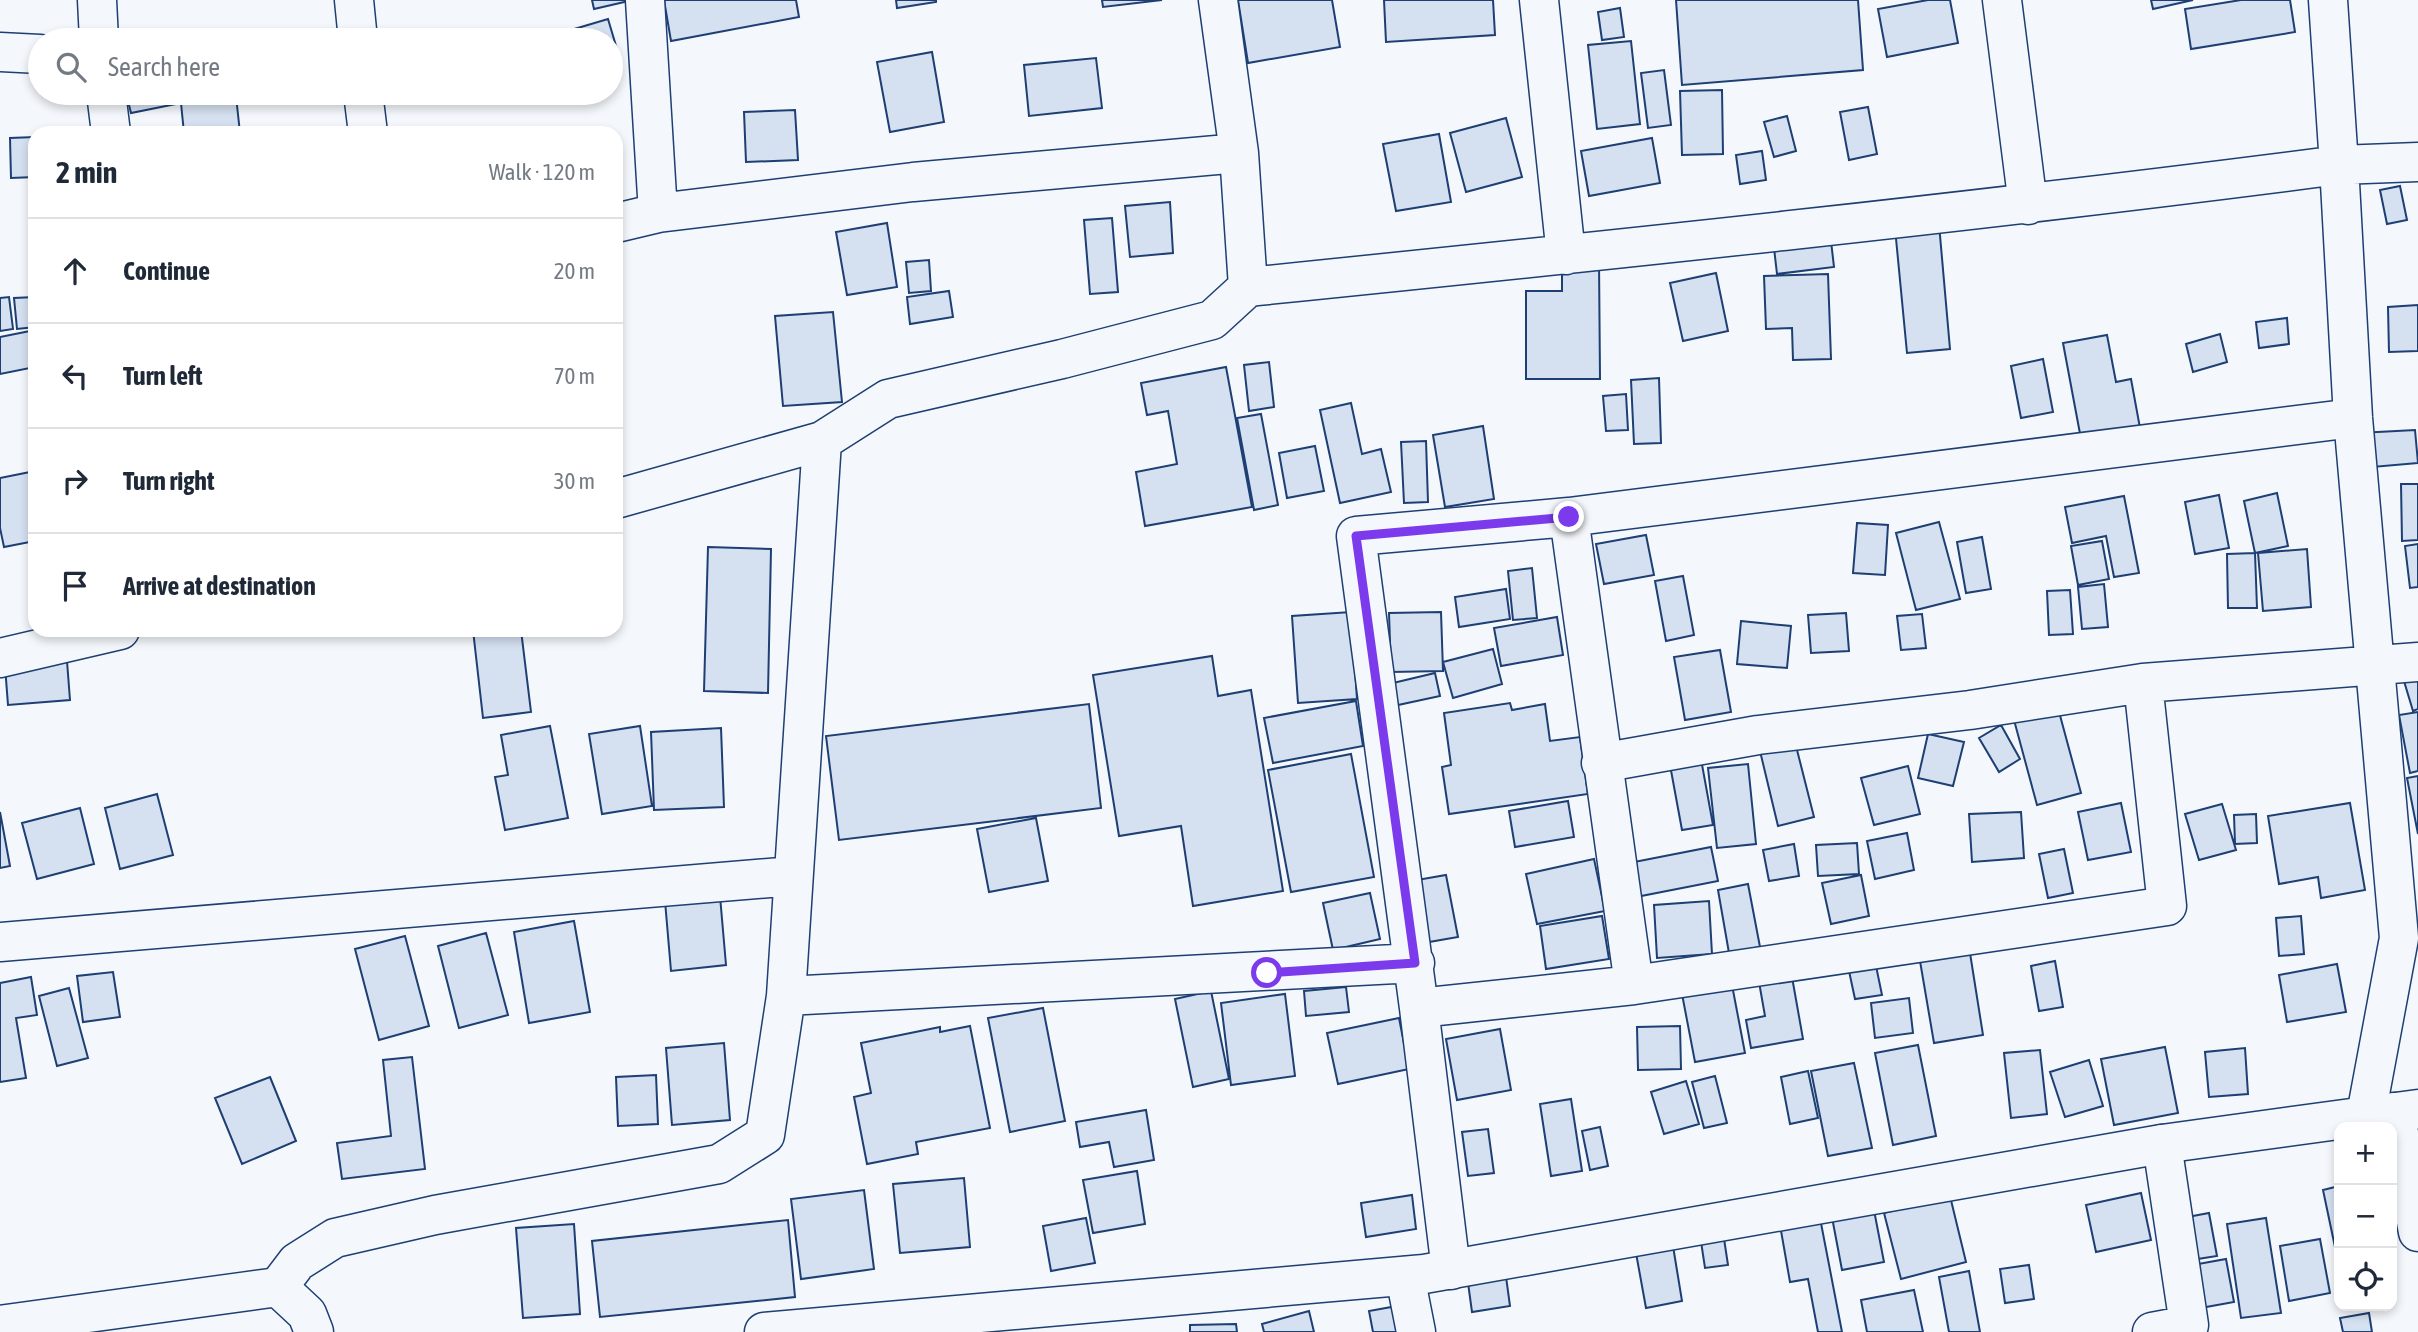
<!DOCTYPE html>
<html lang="en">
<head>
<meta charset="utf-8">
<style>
  :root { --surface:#fff; --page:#f2f2f3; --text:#1f2937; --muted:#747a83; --line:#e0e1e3 }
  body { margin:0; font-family:"Asap Condensed",sans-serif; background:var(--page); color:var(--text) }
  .controls { position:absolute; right:21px; bottom:21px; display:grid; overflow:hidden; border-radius:14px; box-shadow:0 4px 10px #0003 }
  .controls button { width:63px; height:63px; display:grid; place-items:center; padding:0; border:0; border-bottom:2px solid var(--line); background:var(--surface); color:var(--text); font:35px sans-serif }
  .stop { position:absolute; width:21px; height:21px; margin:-16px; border:5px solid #7c3aed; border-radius:50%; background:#fff }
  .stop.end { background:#7c3aed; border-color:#fff; box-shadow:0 2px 7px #0008 }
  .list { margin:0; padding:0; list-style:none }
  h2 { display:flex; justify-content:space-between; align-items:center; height:91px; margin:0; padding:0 28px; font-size:30px }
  h2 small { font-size:23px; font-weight:400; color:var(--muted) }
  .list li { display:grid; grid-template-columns:46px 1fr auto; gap:21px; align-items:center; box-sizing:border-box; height:105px; padding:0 28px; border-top:2px solid var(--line) }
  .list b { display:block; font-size:26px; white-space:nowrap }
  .list em { font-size:23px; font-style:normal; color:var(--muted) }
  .icon { flex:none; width:38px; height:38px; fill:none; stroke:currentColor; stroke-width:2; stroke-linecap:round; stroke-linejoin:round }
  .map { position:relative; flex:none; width:2418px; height:1332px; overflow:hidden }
  .search { position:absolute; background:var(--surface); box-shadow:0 4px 10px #0003; left:28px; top:28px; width:595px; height:77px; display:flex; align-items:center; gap:18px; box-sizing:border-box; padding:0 24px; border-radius:38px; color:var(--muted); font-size:26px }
  .panel { position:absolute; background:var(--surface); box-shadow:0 4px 10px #0003; left:28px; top:126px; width:595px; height:511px; border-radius:21px }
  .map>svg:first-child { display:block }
  .building { fill:#d5e0f0; stroke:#1d3f73; stroke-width:2 }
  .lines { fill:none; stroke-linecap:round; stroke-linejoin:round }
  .minor-casing { stroke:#1d3f73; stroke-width:41 }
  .tertiary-casing { stroke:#1d3f73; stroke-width:41 }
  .minor { stroke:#f4f7fb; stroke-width:38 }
  .tertiary { stroke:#f4f7fb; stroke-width:38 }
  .route { stroke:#7c3aed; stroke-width:9 }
</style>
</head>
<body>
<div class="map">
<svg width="2418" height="1332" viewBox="0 0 2418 1332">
  <rect width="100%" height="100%" fill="#f4f7fb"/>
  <path class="building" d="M 592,0 L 633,0 L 594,9 Z
    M 664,0 L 796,0 L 799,17 L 671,41 Z
    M 896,0 L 936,0 L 936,2 L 897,8 Z
    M 1102,0 L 1162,0 L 1103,7 Z
    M 1238,0 L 1332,0 L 1340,47 L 1248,63 Z
    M 1384,0 L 1493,0 L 1495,35 L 1386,42 Z
    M 1676,0 L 1858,0 L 1863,70 L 1682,85 Z
    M 1928,0 L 1950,0 L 1958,43 L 1887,57 L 1878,9 Z
    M 2151,0 L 2193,0 L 2153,9 Z
    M 2241,0 L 2290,0 L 2295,32 L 2191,49 L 2185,9 Z
    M 1620,8 L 1624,37 L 1602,40 L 1598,12 Z
    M 608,19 L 619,56 L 611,59 L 611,40 L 537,40 Z
    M 1631,41 L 1640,124 L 1597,129 L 1588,45 Z
    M 932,52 L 944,122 L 890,132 L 877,62 Z
    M 1096,58 L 1102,108 L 1029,116 L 1024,65 Z
    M 1664,70 L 1671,125 L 1648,128 L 1641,73 Z
    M 1722,90 L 1723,154 L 1682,155 L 1680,91 Z
    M 126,93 L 173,93 L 176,104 L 131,113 Z
    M 236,96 L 240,133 L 184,133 L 181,103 Z
    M 1868,107 L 1877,154 L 1849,160 L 1840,112 Z
    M 795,110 L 798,160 L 746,162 L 744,112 Z
    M 1787,116 L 1796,151 L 1774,157 L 1764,122 Z
    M 1506,118 L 1522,177 L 1466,192 L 1450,133 Z
    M 1439,134 L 1451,202 L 1396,211 L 1383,144 Z
    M 35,137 L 35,177 L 11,178 L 10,138 Z
    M 1652,138 L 1660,183 L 1589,196 L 1581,151 Z
    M 1762,151 L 1766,180 L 1740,184 L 1736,155 Z
    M 2400,186 L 2407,220 L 2387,224 L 2380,190 Z
    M 1170,202 L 1173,253 L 1130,257 L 1125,206 Z
    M 1112,218 L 1118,292 L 1090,294 L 1084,220 Z
    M 887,223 L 897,287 L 847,295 L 836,232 Z
    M 1939,224 L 1950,349 L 1907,353 L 1895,228 Z
    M 1831,241 L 1834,267 L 1777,274 L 1774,248 Z
    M 929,260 L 931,291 L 909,293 L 906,262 Z
    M 1562,260 L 1599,260 L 1600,379 L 1526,379 L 1526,291 L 1562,291 Z
    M 1716,273 L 1728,331 L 1683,341 L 1670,283 Z
    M 1828,274 L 1831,359 L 1793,360 L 1792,328 L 1766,329 L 1764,276 Z
    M 949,291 L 953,317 L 910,324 L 907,297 Z
    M 9,297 L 13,329 L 0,331 L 0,298 Z
    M 35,297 L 35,327 L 17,329 L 14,298 Z
    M 2418,305 L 2418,351 L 2389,352 L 2388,307 Z
    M 833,312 L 842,402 L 783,406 L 775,316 Z
    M 2287,318 L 2289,344 L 2259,348 L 2256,322 Z
    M 35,330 L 35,367 L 0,374 L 0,337 Z
    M 2220,334 L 2227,362 L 2193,372 L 2186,344 Z
    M 2107,335 L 2116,382 L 2131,379 L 2140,428 L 2081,439 L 2063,343 Z
    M 2043,359 L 2053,412 L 2021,418 L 2011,366 Z
    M 1269,362 L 1274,407 L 1249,411 L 1244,365 Z
    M 1226,367 L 1252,507 L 1145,526 L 1136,472 L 1177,464 L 1168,411 L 1147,415 L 1141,383 Z
    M 1659,378 L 1661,443 L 1634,444 L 1631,380 Z
    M 1626,394 L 1628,430 L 1606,431 L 1603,396 Z
    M 1351,403 L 1362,454 L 1381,449 L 1391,492 L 1340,503 L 1320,410 Z
    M 1261,414 L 1278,505 L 1254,510 L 1237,418 Z
    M 1483,426 L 1494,499 L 1445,507 L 1433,435 Z
    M 2415,430 L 2418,463 L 2361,468 L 2359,433 Z
    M 1426,441 L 1428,502 L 1404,503 L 1401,442 Z
    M 1315,446 L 1324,491 L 1287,498 L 1279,453 Z
    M 35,471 L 35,541 L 4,547 L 0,528 L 0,478 Z
    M 2401,484 L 2418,484 L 2418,540 L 2402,541 Z
    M 2277,493 L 2288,546 L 2255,553 L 2244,501 Z
    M 2219,495 L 2229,548 L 2195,554 L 2185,502 Z
    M 2124,496 L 2139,573 L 2114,577 L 2106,536 L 2072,543 L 2065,507 Z
    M 1939,522 L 1960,599 L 1916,610 L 1896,533 Z
    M 1857,523 L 1888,525 L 1885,575 L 1853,573 Z
    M 1646,535 L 1654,575 L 1604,584 L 1596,544 Z
    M 1982,537 L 1991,589 L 1966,593 L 1957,542 Z
    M 2102,541 L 2109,579 L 2078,585 L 2071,546 Z
    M 2418,544 L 2418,587 L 2410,588 L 2405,546 Z
    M 708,547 L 771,549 L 768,693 L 704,691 Z
    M 2307,549 L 2311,607 L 2263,611 L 2258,553 Z
    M 2255,553 L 2257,608 L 2228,608 L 2227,554 Z
    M 1532,568 L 1537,618 L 1513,620 L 1508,571 Z
    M 1683,576 L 1694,635 L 1666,641 L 1655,581 Z
    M 2104,584 L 2108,627 L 2082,629 L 2078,587 Z
    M 1506,589 L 1510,619 L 1459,627 L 1455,597 Z
    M 2070,590 L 2073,634 L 2049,635 L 2047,591 Z
    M 1351,612 L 1357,699 L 1298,703 L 1292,616 Z
    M 1441,612 L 1443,671 L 1391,672 L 1389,613 Z
    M 1846,613 L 1849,651 L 1811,653 L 1808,615 Z
    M 1922,614 L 1926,648 L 1901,650 L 1897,616 Z
    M 1557,617 L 1563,655 L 1501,666 L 1494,628 Z
    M 1741,621 L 1791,626 L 1787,668 L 1737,664 Z
    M 473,630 L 521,630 L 531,712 L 483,718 Z
    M 1493,649 L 1502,684 L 1453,698 L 1443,662 Z
    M 1720,650 L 1731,712 L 1685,720 L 1674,657 Z
    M 1212,656 L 1218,696 L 1251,690 L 1283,891 L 1193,906 L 1181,826 L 1119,836 L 1093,675 Z
    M 67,661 L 70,700 L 8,705 L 5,666 Z
    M 1435,673 L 1440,696 L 1398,705 L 1393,683 Z
    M 2418,676 L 2418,709 L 2413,711 L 2404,681 Z
    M 1356,701 L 1363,746 L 1273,763 L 1264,718 Z
    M 1510,703 L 1512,710 L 1545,704 L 1550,741 L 1580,737 L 1588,794 L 1449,814 L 1442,767 L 1451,765 L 1444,713 Z
    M 1089,704 L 1101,808 L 839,840 L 826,736 Z
    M 2058,708 L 2081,793 L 2037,805 L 2014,720 Z
    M 2418,712 L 2418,771 L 2410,773 L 2399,715 Z
    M 2001,725 L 2020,759 L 1999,772 L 1979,738 Z
    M 550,726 L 568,818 L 505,830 L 495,777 L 508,775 L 501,735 Z
    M 640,726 L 652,806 L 602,814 L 589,734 Z
    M 721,728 L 724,807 L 654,810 L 651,732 Z
    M 1928,734 L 1964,742 L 1953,786 L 1918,778 Z
    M 1795,742 L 1814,817 L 1778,826 L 1760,751 Z
    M 1351,754 L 1374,877 L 1291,892 L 1268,770 Z
    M 1701,759 L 1713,825 L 1682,830 L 1670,765 Z
    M 1748,764 L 1756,844 L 1717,848 L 1708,768 Z
    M 1908,766 L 1920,814 L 1874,825 L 1861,778 Z
    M 2418,776 L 2418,834 L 2407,778 Z
    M 157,794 L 173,855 L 120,869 L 105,808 Z
    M 1568,801 L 1574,837 L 1515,847 L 1509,811 Z
    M 2121,803 L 2131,852 L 2088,860 L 2078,812 Z
    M 2350,803 L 2365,890 L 2321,898 L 2318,877 L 2279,884 L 2268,816 Z
    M 2222,804 L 2236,850 L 2199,860 L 2185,814 Z
    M 80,808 L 94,864 L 37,879 L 22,823 Z
    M 0,812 L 10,866 L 0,868 Z
    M 2021,812 L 2024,858 L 1972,862 L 1969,814 Z
    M 2256,814 L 2257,843 L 2235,844 L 2234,815 Z
    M 1036,818 L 1048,881 L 989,892 L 977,829 Z
    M 1907,833 L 1914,870 L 1875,879 L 1867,841 Z
    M 1857,843 L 1859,874 L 1818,876 L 1816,845 Z
    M 1794,844 L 1799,876 L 1769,881 L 1763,850 Z
    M 1711,847 L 1718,881 L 1636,897 L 1629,863 Z
    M 2064,849 L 2073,893 L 2048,898 L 2039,854 Z
    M 1594,859 L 1605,911 L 1537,924 L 1526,874 Z
    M 1446,875 L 1458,937 L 1429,942 L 1417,880 Z
    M 1861,875 L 1869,916 L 1831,924 L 1822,883 Z
    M 1748,884 L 1760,947 L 1729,953 L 1718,890 Z
    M 1370,893 L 1380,939 L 1333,950 L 1323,903 Z
    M 720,896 L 726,965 L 671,971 L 665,901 Z
    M 1709,901 L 1712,954 L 1657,958 L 1654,905 Z
    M 1602,916 L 1609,959 L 1546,969 L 1540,926 Z
    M 2301,916 L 2304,954 L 2279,956 L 2276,918 Z
    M 574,921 L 590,1012 L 529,1023 L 514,932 Z
    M 486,933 L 508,1015 L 459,1028 L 438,946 Z
    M 405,936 L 429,1026 L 379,1040 L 355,949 Z
    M 1970,953 L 1983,1035 L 1934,1043 L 1920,961 Z
    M 2055,961 L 2063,1007 L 2039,1011 L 2031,966 Z
    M 2337,964 L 2346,1012 L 2287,1022 L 2279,975 Z
    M 1876,966 L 1882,995 L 1855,999 L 1849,971 Z
    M 113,972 L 120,1017 L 83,1022 L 77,976 Z
    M 31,977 L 37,1015 L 16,1018 L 26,1078 L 0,1082 L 0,983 Z
    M 1792,977 L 1803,1039 L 1751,1048 L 1746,1020 L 1765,1016 L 1759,982 Z
    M 1732,985 L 1745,1053 L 1695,1062 L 1682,994 Z
    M 1346,987 L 1349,1012 L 1306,1016 L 1304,991 Z
    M 69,988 L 88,1058 L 57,1066 L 39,996 Z
    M 1211,991 L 1229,1079 L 1193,1087 L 1175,999 Z
    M 1285,994 L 1295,1076 L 1231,1085 L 1221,1003 Z
    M 1909,998 L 1913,1033 L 1875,1038 L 1871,1003 Z
    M 1043,1008 L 1065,1121 L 1010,1132 L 988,1018 Z
    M 1399,1018 L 1409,1069 L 1338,1084 L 1327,1033 Z
    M 970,1026 L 990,1128 L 916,1142 L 918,1154 L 867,1164 L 854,1097 L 871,1093 L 861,1043 L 940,1027 L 940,1032 Z
    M 1680,1026 L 1681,1069 L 1638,1070 L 1637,1027 Z
    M 1500,1029 L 1511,1090 L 1457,1100 L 1446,1039 Z
    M 724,1043 L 730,1120 L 672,1125 L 666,1048 Z
    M 1918,1045 L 1936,1136 L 1893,1145 L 1875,1053 Z
    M 2165,1047 L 2178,1113 L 2114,1125 L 2101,1059 Z
    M 2245,1048 L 2248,1094 L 2209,1097 L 2205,1052 Z
    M 2040,1050 L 2047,1114 L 2011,1118 L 2004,1053 Z
    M 412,1057 L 425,1169 L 342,1179 L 337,1143 L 391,1136 L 383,1060 Z
    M 2089,1060 L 2103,1106 L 2065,1117 L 2050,1072 Z
    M 1854,1063 L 1872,1148 L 1828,1156 L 1811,1071 Z
    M 1808,1071 L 1818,1118 L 1790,1124 L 1781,1077 Z
    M 656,1075 L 658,1124 L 618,1126 L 616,1077 Z
    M 1715,1076 L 1727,1123 L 1704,1128 L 1692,1082 Z
    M 270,1077 L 296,1141 L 242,1164 L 215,1098 Z
    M 1686,1081 L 1699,1124 L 1664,1134 L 1651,1092 Z
    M 1571,1099 L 1582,1171 L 1551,1176 L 1540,1104 Z
    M 1146,1110 L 1154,1160 L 1114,1167 L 1109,1142 L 1080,1147 L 1076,1122 Z
    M 1600,1127 L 1608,1166 L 1590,1170 L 1582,1131 Z
    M 1488,1129 L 1494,1173 L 1468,1176 L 1462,1132 Z
    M 1137,1171 L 1145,1224 L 1093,1233 L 1083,1180 Z
    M 964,1178 L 970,1247 L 900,1253 L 893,1184 Z
    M 2339,1186 L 2339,1266 L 2323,1190 Z
    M 864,1190 L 874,1269 L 801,1279 L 791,1199 Z
    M 2141,1193 L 2151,1240 L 2096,1252 L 2086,1205 Z
    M 1412,1195 L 1416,1229 L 1366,1237 L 1361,1203 Z
    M 1950,1196 L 1966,1262 L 1901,1279 L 1884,1213 Z
    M 1873,1205 L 1884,1262 L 1842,1270 L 1831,1212 Z
    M 2209,1213 L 2217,1256 L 2191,1260 L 2182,1218 Z
    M 1086,1218 L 1095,1263 L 1051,1271 L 1043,1226 Z
    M 1820,1218 L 1842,1332 L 1818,1332 L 1808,1279 L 1790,1282 L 1780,1225 Z
    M 2266,1218 L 2281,1313 L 2241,1318 L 2227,1224 Z
    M 788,1220 L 795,1297 L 600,1317 L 592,1241 Z
    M 574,1224 L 580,1314 L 523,1318 L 516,1228 Z
    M 1723,1232 L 1728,1265 L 1705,1268 L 1700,1235 Z
    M 2320,1239 L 2330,1293 L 2289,1301 L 2280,1246 Z
    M 1673,1246 L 1682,1301 L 1646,1308 L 1636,1253 Z
    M 2226,1259 L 2234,1302 L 2195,1309 L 2187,1266 Z
    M 1504,1262 L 1510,1306 L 1472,1312 L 1466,1268 Z
    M 2029,1265 L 2034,1299 L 2005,1303 L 2000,1269 Z
    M 1969,1271 L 1980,1332 L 1949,1332 L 1939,1277 Z
    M 1914,1290 L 1923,1332 L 1867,1332 L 1861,1300 Z
    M 1397,1306 L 1402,1332 L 1373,1332 L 1369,1311 Z
    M 1309,1311 L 1314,1332 L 1264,1332 L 1262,1324 Z
    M 2369,1313 L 2372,1332 L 2343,1332 L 2340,1318 Z
    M 1236,1324 L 1237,1332 L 1190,1332 L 1190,1325 Z"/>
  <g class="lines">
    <defs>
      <path id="minor" d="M 97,0 L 99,40
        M 354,0 L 358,40
        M 645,0 L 658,213
        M 1539,0 L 1566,255
        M 2002,0 L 2028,205
        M 0,52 L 40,54
        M 106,93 L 111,133
        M 363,93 L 368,133
        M 616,223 L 658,213 L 913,182 L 1239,153
        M 1248,287 C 1612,250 1976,212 2339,165 L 2328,0
        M 616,499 L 822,441 L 888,399 L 1062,359 L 1212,320 L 1248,287 L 1239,153 L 1218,0
        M 0,658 L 120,630
        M 1601,763 L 1758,735 L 1970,710 L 2143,683 L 2418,662
        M 0,942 L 793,876
        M 1634,985 L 1569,517 L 2353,418
        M 786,996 L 1415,963
        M 1419,1008 L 1356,536 L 1569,517
        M 2395,1112 L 2418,1232
        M 2366,1115 L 2399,938 L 2353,418 L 2339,165 L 2418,162
        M 1451,1270 L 1419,1008 L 1634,985 L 2167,906 L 2143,683
        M 1405,1276 L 1416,1332
        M 278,1287 L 297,1262 L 335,1238 L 435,1215 L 719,1164 L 765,1135 L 786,996 L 822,441
        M 2152,1332 L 2189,1325 L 2162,1144"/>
      <path id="tertiary" d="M 0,1325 L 278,1287 L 307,1314 L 314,1332
        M 764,1332 L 1424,1274 L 2162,1144 L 2418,1109"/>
    </defs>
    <use href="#minor" class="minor-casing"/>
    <use href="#tertiary" class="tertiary-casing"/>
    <use href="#minor" class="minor"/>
    <use href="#tertiary" class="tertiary"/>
  </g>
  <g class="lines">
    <path class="route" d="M 1267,973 L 1415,963 L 1356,536 L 1569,517"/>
  </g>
</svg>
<div class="controls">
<button>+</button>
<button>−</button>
<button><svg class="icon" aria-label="locate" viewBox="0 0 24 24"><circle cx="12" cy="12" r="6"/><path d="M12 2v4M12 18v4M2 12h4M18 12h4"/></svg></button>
</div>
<div class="stop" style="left:1267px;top:973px"></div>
<div class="stop end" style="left:1569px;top:517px"></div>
<div class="search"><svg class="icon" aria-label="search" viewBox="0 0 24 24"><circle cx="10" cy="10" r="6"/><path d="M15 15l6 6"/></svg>Search here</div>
<section class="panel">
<h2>2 min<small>Walk · 120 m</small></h2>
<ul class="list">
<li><svg class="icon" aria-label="ahead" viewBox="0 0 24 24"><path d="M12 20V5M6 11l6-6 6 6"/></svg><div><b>Continue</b></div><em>20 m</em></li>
<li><svg class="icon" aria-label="left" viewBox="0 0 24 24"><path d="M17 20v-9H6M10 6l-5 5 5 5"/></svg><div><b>Turn left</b></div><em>70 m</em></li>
<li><svg class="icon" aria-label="right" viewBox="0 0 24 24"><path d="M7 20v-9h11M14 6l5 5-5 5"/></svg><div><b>Turn right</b></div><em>30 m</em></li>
<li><svg class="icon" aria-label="arrive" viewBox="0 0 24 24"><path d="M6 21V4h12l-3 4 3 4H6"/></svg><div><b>Arrive at destination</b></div></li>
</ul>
</section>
</div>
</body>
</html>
